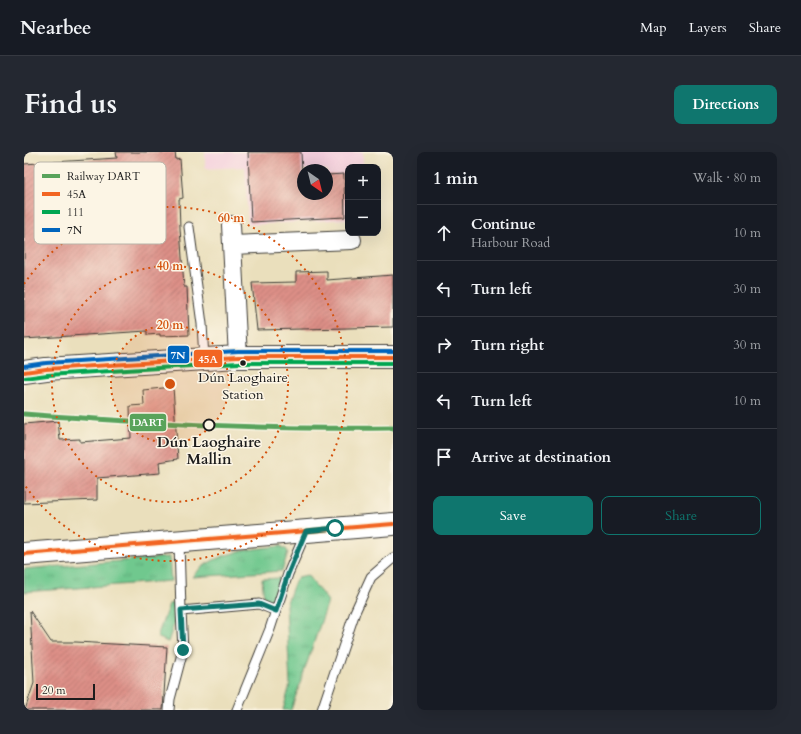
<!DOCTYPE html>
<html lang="en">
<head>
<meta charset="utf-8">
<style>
  :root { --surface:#171b24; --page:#242831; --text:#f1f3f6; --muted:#9ea1a6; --line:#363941; --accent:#0f766e }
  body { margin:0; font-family:Cardo,serif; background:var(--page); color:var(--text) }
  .controls { position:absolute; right:12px; top:12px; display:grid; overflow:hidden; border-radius:8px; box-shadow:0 4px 16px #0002 }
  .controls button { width:36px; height:36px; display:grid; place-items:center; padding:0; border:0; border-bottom:1px solid var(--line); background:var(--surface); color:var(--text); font:20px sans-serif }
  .compass { position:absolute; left:273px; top:12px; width:36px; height:36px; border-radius:50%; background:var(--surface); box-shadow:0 4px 16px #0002; rotate:145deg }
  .scale { position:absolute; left:12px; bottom:10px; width:59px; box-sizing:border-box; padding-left:4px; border:2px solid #1c1c1c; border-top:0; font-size:11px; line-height:14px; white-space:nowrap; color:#1c1c1c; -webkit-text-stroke:3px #fcf5e5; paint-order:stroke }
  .stop { position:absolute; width:12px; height:12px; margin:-9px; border:3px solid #0f766e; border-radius:50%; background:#fff }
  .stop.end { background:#0f766e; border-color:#fff; box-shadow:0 1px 4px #0008 }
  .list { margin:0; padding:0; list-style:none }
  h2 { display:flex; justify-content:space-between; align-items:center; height:52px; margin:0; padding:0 16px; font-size:17px }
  h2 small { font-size:13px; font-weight:400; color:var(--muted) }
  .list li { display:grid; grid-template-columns:26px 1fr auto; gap:12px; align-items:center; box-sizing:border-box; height:56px; padding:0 16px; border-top:1px solid var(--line) }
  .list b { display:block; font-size:15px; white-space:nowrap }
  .list p { margin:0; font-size:13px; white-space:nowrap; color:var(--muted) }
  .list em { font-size:13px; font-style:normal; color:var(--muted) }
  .actions { display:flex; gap:8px; padding:12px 16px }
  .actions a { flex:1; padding:9px 0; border:1px solid var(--accent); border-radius:8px; text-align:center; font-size:14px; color:var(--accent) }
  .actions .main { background:var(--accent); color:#fff }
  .icon { flex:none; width:22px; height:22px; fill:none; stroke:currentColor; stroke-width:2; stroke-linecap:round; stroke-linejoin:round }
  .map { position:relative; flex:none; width:369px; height:558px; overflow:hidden; border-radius:8px }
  header { display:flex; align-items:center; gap:24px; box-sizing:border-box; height:56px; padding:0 20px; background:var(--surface); border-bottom:1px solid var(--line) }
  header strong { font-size:19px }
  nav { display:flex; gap:22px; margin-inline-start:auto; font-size:14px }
  .intro { display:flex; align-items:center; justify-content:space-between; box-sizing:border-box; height:96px; padding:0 24px }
  h1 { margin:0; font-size:28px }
  .button { padding:10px 18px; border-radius:8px; background:var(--accent); color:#fff; font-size:14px; font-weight:700 }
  main { display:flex; gap:24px; padding:0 24px }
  aside { flex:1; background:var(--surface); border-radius:8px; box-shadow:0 4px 16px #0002 }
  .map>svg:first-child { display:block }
  .built { fill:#f4cfdd; fill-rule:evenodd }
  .grass { fill:url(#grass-tufts); stroke:#467255 }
  .building { fill:url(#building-hatch) }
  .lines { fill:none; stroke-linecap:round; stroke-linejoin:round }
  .lane-casing { stroke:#3b3934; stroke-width:11 }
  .street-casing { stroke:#3b3934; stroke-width:20 }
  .secondary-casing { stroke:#3b3934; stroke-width:24 }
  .highway-casing { stroke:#3b3934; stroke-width:24 }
  .lane { stroke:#fff; stroke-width:9 }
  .street { stroke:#fff; stroke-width:18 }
  .secondary { stroke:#fff; stroke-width:22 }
  .highway { stroke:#fff; stroke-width:22 }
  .bus-1-casing { stroke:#fcf5e5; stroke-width:7 }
  .bus-2-casing { stroke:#fcf5e5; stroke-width:7 }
  .bus-3-casing { stroke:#fcf5e5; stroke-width:7 }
  .bus-1 { stroke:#f26522; stroke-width:4 }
  .bus-2 { stroke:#00a651; stroke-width:4 }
  .bus-3 { stroke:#0065bd; stroke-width:4 }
  .rail-1-casing { stroke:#fcf5e5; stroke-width:8 }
  .rail-1 { stroke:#59a35b; stroke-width:5 }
  .route { stroke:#0f766e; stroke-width:5 }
  .ring { fill:none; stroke:#d4530e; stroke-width:2; stroke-dasharray:2 4 }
  .bus-dot { fill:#1c1c1c; stroke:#fcf5e5; stroke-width:1.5 }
  .stop-dot { fill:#fcf5e5; stroke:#1c1c1c; stroke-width:2 }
  .labels { text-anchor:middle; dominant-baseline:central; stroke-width:3; stroke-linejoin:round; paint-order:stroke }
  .bus-label { font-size:14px; fill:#1c1c1c; stroke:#fcf5e5 }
  .stop-label { font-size:15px; font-weight:bold; fill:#1c1c1c; stroke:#fcf5e5 }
  .key { fill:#fcf5e5; stroke:#b9b4a9; stroke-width:1 }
  .key-label { font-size:11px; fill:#1c1c1c }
  .centre { fill:#d4530e; stroke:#fcf5e5; stroke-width:2 }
  .ring-label { font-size:12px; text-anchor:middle; font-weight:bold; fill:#d4530e; stroke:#fcf5e5; stroke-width:3; stroke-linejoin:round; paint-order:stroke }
  .line-badge { stroke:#fcf5e5; stroke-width:1.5 }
  .badge-label { font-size:11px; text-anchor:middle; font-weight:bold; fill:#fff }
</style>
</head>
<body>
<header>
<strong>Nearbee</strong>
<nav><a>Map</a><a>Layers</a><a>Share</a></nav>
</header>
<div class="intro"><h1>Find us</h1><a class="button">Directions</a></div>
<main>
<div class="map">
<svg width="369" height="558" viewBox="0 0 369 558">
  <defs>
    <pattern id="grass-tufts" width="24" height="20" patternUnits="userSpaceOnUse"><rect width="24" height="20" fill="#6fc88e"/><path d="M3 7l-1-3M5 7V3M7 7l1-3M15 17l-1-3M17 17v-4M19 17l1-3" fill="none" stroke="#60ab7a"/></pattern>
    <pattern id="building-hatch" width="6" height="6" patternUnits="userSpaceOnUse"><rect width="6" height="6" fill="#dd8f87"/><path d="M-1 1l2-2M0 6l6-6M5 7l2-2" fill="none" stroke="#b2746e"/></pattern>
  </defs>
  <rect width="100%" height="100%" fill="#fcf5e5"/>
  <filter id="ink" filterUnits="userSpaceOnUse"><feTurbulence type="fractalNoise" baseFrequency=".025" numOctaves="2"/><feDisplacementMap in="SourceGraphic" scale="8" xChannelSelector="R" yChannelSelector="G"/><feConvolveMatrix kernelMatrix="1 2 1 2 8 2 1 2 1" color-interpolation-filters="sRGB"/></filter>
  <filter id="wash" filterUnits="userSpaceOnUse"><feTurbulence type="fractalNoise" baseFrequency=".012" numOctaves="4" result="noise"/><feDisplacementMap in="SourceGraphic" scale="16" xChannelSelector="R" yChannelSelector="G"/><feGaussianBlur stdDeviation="0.9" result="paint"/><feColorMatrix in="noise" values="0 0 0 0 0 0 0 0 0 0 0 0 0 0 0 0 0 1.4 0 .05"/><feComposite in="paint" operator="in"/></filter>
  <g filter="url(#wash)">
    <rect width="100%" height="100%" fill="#eadfbc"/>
    <path class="built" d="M 181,0 L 339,0 L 339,15 L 324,15 L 324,67 L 224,73 L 221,15 L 181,17 ZM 279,18 L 303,18 L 303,42 L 279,42 Z"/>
    <path class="grass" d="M 257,394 L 262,397 L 264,400 L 258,419 L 168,425 C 188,400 227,397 257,394 Z
      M 145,405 L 147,429 L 0,440 L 0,417 Z
      M 283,423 L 304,449 L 267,558 L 259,558 L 266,533 L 262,453 L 271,429 L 274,425 Z
      M 256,426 L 248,447 L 244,449 L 240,447 L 238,427 Z
      M 149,451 L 150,472 L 144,490 L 133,485 L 145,452 Z"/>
    <g id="blocks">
      <path class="building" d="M 92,0 L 151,0 L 152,8 L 156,7 L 159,46 L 155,47 L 156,76 L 160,135 L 163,135 L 165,183 L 136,184 L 136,182 L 123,183 L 123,179 L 0,187 L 0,12 L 93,6 Z
        M 224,0 L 277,0 L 279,42 L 303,42 L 303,23 L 320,22 L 321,65 L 227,70 Z
        M 303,119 L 303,128 L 369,123 L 369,175 L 233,178 L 228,131 L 272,130 L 272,120 Z
        M 149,235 L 154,307 L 135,310 L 136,321 L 73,326 L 73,348 L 0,351 L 0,272 L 34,269 L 36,288 L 56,287 L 56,290 L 107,286 L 106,254 L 120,253 L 119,238 Z
        M 6,459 L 27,490 L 52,490 L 143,495 L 139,558 L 1,558 L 10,531 Z"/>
    </g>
  </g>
  <g filter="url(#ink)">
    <use href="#blocks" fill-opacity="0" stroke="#3b3934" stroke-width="1"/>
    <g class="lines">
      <defs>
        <path id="lane" d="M 165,75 L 178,172 L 180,207
          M 155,390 L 157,459 L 235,452 L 252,459
          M 145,558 L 146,547 L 159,498 L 157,459
          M 213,558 L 246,477 L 264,422 L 282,380
          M 298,558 L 331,460 L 347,425 L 369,406"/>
        <path id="street" d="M 207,73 L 214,205
          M 209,93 L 328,88"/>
        <path id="secondary" d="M 0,402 L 369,372"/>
        <path id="highway" d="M 0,220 L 22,217 L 214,205 L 369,205"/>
      </defs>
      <use href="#lane" class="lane-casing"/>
      <use href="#street" class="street-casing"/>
      <use href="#secondary" class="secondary-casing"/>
      <use href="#highway" class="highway-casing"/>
      <use href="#lane" class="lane"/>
      <use href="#street" class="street"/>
      <use href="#secondary" class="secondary"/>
      <use href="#highway" class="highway"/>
      <defs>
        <path id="bus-1" d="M 0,220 L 22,217 L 214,205 L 369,205
          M 0,402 L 369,372"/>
        <path id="bus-2" d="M 1,226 L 23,223 L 214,211 L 369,211"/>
        <path id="bus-3" d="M 0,214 L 22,211 L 214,199 L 369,199"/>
      </defs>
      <use href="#bus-1" class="bus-1-casing"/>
      <use href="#bus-2" class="bus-2-casing"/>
      <use href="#bus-3" class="bus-3-casing"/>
      <use href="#bus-1" class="bus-1"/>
      <use href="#bus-2" class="bus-2"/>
      <use href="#bus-3" class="bus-3"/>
      <defs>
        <path id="rail-1" d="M 0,262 C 123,271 246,278 369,276"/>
      </defs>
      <use href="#rail-1" class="rail-1-casing"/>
      <use href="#rail-1" class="rail-1"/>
    </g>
  </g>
  <g class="lines" filter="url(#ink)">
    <path class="route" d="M 159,498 L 157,458 L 235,452 L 252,459 L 264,422 L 282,379 L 311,376"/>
  </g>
  <circle cx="146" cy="232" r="59" fill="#d4530e" fill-opacity=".12"/>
  <g class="ring">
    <circle cx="146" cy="232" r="59"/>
    <circle cx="146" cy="232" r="118"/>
    <path d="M0 132A177 177 0 1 1 0 332"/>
  </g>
  <circle class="bus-dot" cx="219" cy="211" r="3.5"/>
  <circle class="stop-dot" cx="185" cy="273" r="5.5"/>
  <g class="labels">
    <g class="bus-label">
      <text x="219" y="225">Dún Laoghaire<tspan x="219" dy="17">Station</tspan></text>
    </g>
    <g class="stop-label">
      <text x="185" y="290">Dún Laoghaire<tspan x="185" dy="17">Mallin</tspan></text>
    </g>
  </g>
  <rect x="10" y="10" width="132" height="82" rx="6" class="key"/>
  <rect x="18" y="22" width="18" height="4" fill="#59a35b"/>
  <rect x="18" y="40" width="18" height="4" fill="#f26522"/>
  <rect x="18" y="58" width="18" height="4" fill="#00a651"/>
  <rect x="18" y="76" width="18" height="4" fill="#0065bd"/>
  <g class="key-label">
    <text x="43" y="28">Railway DART</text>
    <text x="43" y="46">45A</text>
    <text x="43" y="64">111</text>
    <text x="43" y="82">7N</text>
  </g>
  <circle cx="146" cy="232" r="6" class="centre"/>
  <g class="ring-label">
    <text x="207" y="70">60 m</text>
    <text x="146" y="118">40 m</text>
    <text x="146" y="177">20 m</text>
  </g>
  <g class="line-badge">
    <rect x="143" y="193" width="23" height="19" rx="4" fill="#0065bd"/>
    <rect x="169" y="197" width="30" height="19" rx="4" fill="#f26522"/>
    <rect x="105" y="261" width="38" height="19" rx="4" fill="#59a35b"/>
  </g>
  <g class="badge-label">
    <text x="154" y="207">7N</text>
    <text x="184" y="211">45A</text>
    <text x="124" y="274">DART</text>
  </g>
</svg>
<div class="controls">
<button>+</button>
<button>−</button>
</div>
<svg class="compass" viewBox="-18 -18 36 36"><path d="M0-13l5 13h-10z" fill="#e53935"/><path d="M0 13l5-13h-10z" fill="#9ea1a6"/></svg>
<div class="scale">20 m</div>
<div class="stop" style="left:311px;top:376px"></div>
<div class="stop end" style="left:159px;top:498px"></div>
</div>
<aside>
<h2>1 min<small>Walk · 80 m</small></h2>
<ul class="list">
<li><svg class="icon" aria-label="ahead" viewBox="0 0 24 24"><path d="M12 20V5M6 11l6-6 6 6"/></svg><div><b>Continue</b><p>Harbour Road</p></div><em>10 m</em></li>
<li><svg class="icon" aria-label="left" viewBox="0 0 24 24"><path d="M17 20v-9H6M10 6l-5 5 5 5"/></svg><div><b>Turn left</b></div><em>30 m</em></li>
<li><svg class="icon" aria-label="right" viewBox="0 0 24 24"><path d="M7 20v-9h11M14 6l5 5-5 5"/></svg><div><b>Turn right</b></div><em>30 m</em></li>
<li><svg class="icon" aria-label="left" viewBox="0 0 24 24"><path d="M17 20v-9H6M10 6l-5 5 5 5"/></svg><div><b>Turn left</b></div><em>10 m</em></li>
<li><svg class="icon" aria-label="arrive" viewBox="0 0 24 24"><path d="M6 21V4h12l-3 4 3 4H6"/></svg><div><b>Arrive at destination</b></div></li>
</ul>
<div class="actions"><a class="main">Save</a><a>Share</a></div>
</aside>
</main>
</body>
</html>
